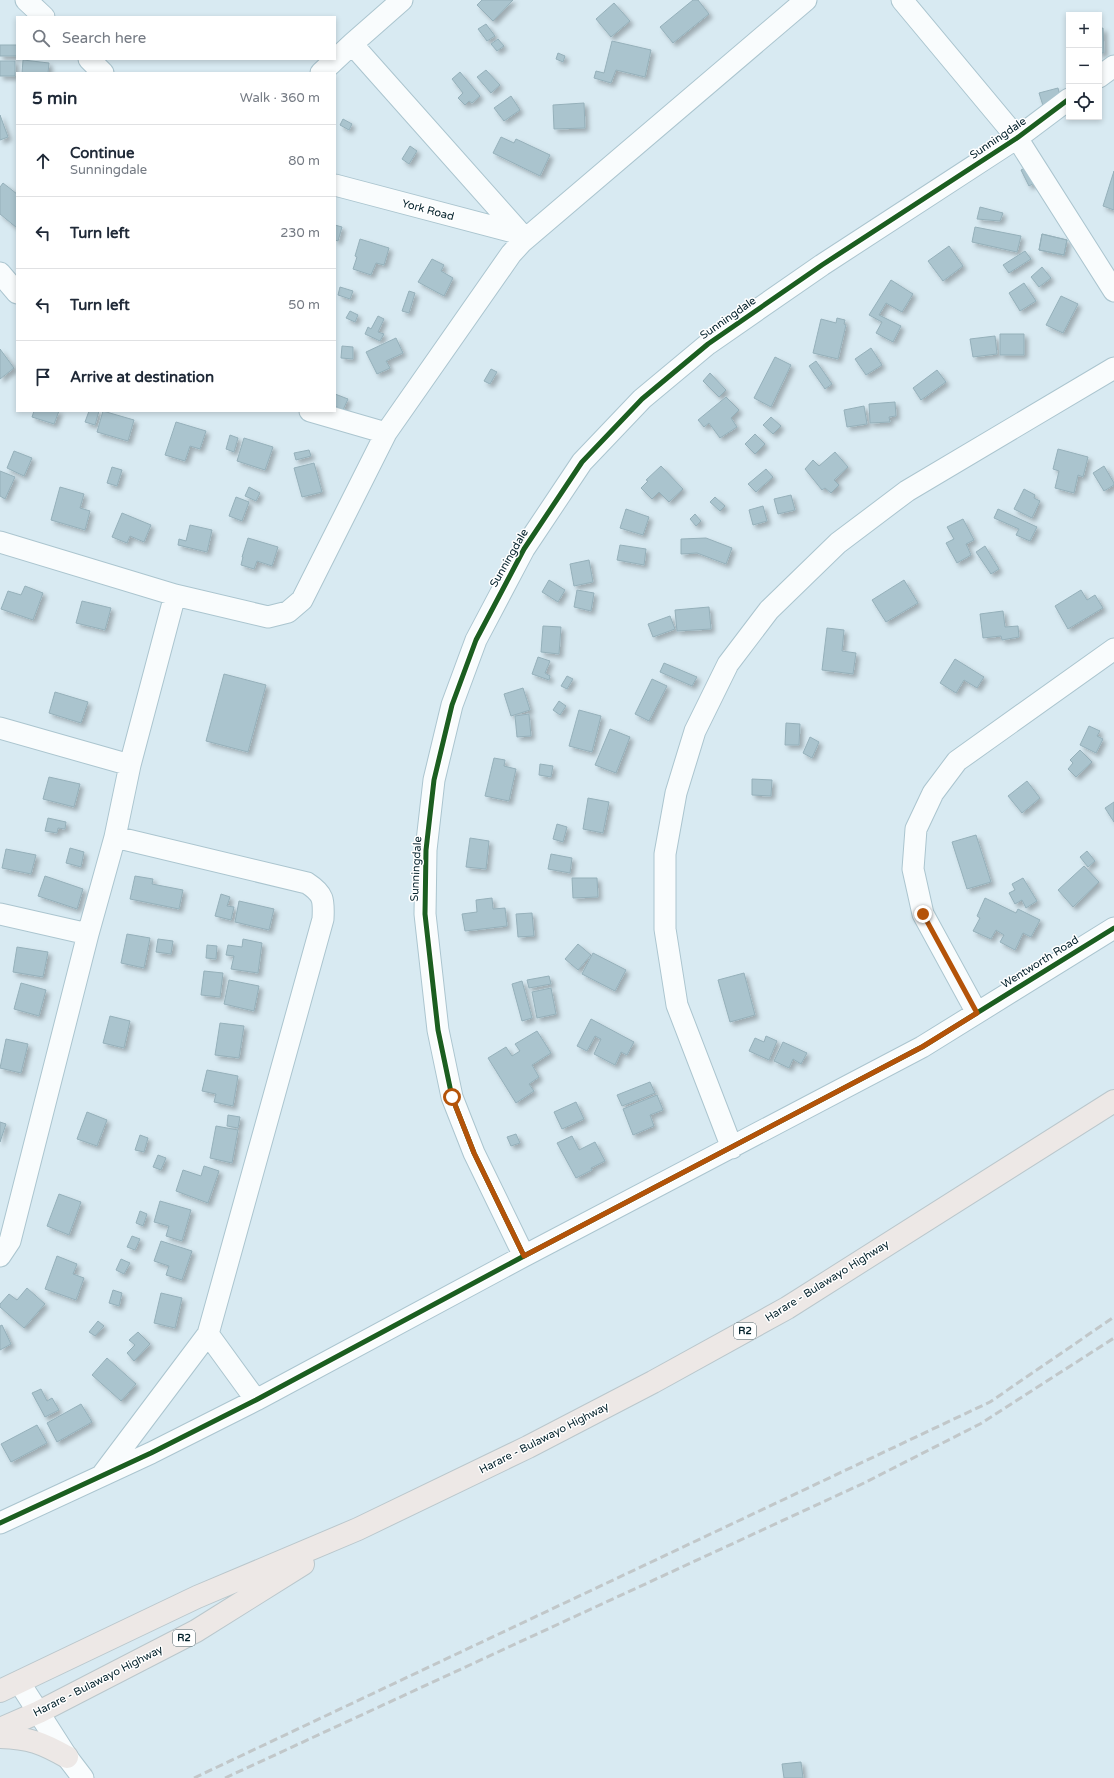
<!DOCTYPE html>
<html lang="en">
<head>
<meta charset="utf-8">
<style>
  :root { --surface:#fff; --page:#f6f6f7; --text:#1f2937; --muted:#747a83; --line:#e0e1e3 }
  body { margin:0; font-family:"Varela Round",sans-serif; background:var(--page); color:var(--text) }
  .controls { position:absolute; right:12px; top:12px; display:grid; overflow:hidden; border-radius:0px; box-shadow:0 2px 6px #0003 }
  .controls button { width:36px; height:36px; display:grid; place-items:center; padding:0; border:0; border-bottom:1px solid var(--line); background:var(--surface); color:var(--text); font:20px sans-serif }
  .stop { position:absolute; width:12px; height:12px; margin:-9px; border:3px solid #b45309; border-radius:50%; background:#fff }
  .stop.end { background:#b45309; border-color:#fff; box-shadow:0 1px 4px #0008 }
  .list { margin:0; padding:0; list-style:none }
  h2 { display:flex; justify-content:space-between; align-items:center; height:52px; margin:0; padding:0 16px; font-size:17px }
  h2 small { font-size:13px; font-weight:400; color:var(--muted) }
  .list li { display:grid; grid-template-columns:26px 1fr auto; gap:12px; align-items:center; box-sizing:border-box; height:72px; padding:0 16px; border-top:1px solid var(--line) }
  .list b { display:block; font-size:15px; white-space:nowrap }
  .list p { margin:0; font-size:13px; white-space:nowrap; color:var(--muted) }
  .list em { font-size:13px; font-style:normal; color:var(--muted) }
  .icon { flex:none; width:22px; height:22px; fill:none; stroke:currentColor; stroke-width:2; stroke-linecap:round; stroke-linejoin:round }
  .map { position:relative; flex:none; width:1114px; height:1778px; overflow:hidden }
  .search { position:absolute; background:var(--surface); box-shadow:0 2px 6px #0003; left:16px; top:16px; width:320px; height:44px; display:flex; align-items:center; gap:10px; box-sizing:border-box; padding:0 14px; border-radius:0px; color:var(--muted); font-size:15px }
  .panel { position:absolute; background:var(--surface); box-shadow:0 2px 6px #0003; left:16px; top:72px; width:320px; height:340px; border-radius:0px }
  .map>svg:first-child { display:block }
  .building { fill:#aac4ce; stroke:#95b0ba; filter:url(#shadow) }
  .lines { fill:none; stroke-linecap:round; stroke-linejoin:round }
  .minor-casing { stroke:#abc5cf; stroke-width:23 }
  .highway-casing { stroke:#bac7cc; stroke-width:24 }
  .minor { stroke:#f9fcfd; stroke-width:21 }
  .highway { stroke:#ede8e6; stroke-width:22 }
  .rail { stroke:#c1c7c9; stroke-width:3; stroke-dasharray:8 4; stroke-linecap:butt }
  .cycleway-casing { stroke:#fff; stroke-width:8 }
  .cycleway { stroke:#1b5e20; stroke-width:5 }
  .route { stroke:#b45309; stroke-width:5 }
  .labels { text-anchor:middle; dominant-baseline:central; stroke-width:3; stroke-linejoin:round; paint-order:stroke }
  .shield { fill:#fff; stroke:#4f646b; stroke-width:1 }
  .shield-label { font-size:10px; font-weight:bold; fill:#03212b }
  .street-label { font-size:11px; fill:#03212b; stroke:#fff }
</style>
</head>
<body>
<div class="map">
<svg width="1114" height="1778" viewBox="0 0 1114 1778">
  <defs>
    <filter id="shadow"><feDropShadow dx="3.5" dy="3.5" stdDeviation="2" flood-color="#0004"/></filter>
  </defs>
  <rect width="100%" height="100%" fill="#d8eaf2"/>
  <path class="building" d="M 482,0 L 513,0 L 493,21 L 477,5 Z
    M 693,0 L 698,0 L 709,14 L 673,43 L 660,27 Z
    M 614,3 L 630,21 L 611,37 L 596,19 Z
    M 486,24 L 495,36 L 487,41 L 478,29 Z
    M 1103,28 L 1104,53 L 1099,53 L 1099,29 Z
    M 498,39 L 504,46 L 497,51 L 491,44 Z
    M 612,41 L 651,50 L 645,77 L 616,70 L 611,83 L 594,78 L 596,71 L 604,73 Z
    M 0,45 L 17,45 L 17,56 L 0,56 Z
    M 558,53 L 565,56 L 563,62 L 556,59 Z
    M 23,60 L 49,63 L 48,73 L 22,73 Z
    M 0,61 L 15,61 L 15,76 L 0,76 Z
    M 486,70 L 500,85 L 491,93 L 477,77 Z
    M 460,72 L 480,96 L 472,103 L 469,101 L 465,105 L 458,98 L 463,93 L 452,79 Z
    M 1058,88 L 1063,107 L 1045,112 L 1039,93 Z
    M 511,96 L 520,110 L 504,121 L 494,108 Z
    M 584,103 L 585,128 L 554,129 L 553,105 Z
    M 0,115 L 8,137 L 0,140 Z
    M 343,119 L 352,124 L 349,130 L 340,125 Z
    M 501,137 L 514,143 L 516,139 L 550,155 L 540,176 L 493,153 Z
    M 410,146 L 417,151 L 409,164 L 402,159 Z
    M 1039,161 L 1047,176 L 1029,186 L 1021,170 Z
    M 1114,171 L 1114,210 L 1103,206 Z
    M 3,183 L 17,194 L 17,228 L 0,214 L 0,187 Z
    M 980,207 L 1003,213 L 1000,221 L 977,219 Z
    M 335,225 L 342,227 L 338,241 L 335,240 Z
    M 975,227 L 1021,236 L 1017,252 L 972,242 Z
    M 1042,234 L 1067,240 L 1064,255 L 1039,250 Z
    M 1042,234 L 1067,240 L 1064,255 L 1039,250 Z
    M 360,239 L 389,248 L 384,265 L 376,263 L 371,275 L 353,269 L 357,257 L 355,256 Z
    M 949,246 L 963,266 L 943,281 L 928,261 Z
    M 1025,251 L 1031,259 L 1009,273 L 1003,265 Z
    M 432,259 L 444,265 L 441,271 L 453,278 L 444,296 L 418,282 Z
    M 1042,267 L 1051,278 L 1039,287 L 1031,277 Z
    M 891,280 L 913,294 L 902,312 L 886,303 L 879,315 L 901,326 L 893,342 L 876,333 L 882,322 L 869,315 Z
    M 1024,283 L 1036,301 L 1020,311 L 1009,293 Z
    M 340,287 L 353,291 L 350,299 L 338,295 Z
    M 409,291 L 415,293 L 409,313 L 402,311 Z
    M 1061,296 L 1078,304 L 1063,333 L 1046,325 Z
    M 350,311 L 358,315 L 355,322 L 346,318 Z
    M 378,316 L 384,319 L 378,332 L 384,334 L 380,341 L 365,334 L 368,327 L 371,329 Z
    M 837,318 L 845,320 L 844,324 L 846,325 L 838,359 L 813,353 L 821,319 L 836,323 Z
    M 1000,334 L 1024,334 L 1024,355 L 1000,355 Z
    M 995,336 L 997,354 L 973,357 L 970,339 Z
    M 396,338 L 403,353 L 386,361 L 390,368 L 377,374 L 366,352 Z
    M 342,346 L 353,347 L 353,359 L 341,358 Z
    M 871,348 L 882,365 L 866,375 L 855,359 Z
    M 0,349 L 14,368 L 0,379 Z
    M 775,357 L 791,365 L 771,407 L 754,398 Z
    M 816,361 L 832,384 L 825,389 L 809,366 Z
    M 491,369 L 497,372 L 490,384 L 484,381 Z
    M 937,370 L 946,382 L 921,400 L 913,388 Z
    M 710,373 L 726,390 L 719,397 L 703,381 Z
    M 335,394 L 348,399 L 343,410 L 335,406 Z
    M 726,397 L 739,410 L 731,418 L 737,427 L 720,438 L 709,423 L 704,427 L 698,420 Z
    M 895,402 L 896,416 L 889,417 L 890,422 L 870,423 L 869,404 Z
    M 864,406 L 867,424 L 847,427 L 844,410 Z
    M 34,411 L 59,411 L 54,424 L 32,417 Z
    M 89,411 L 99,411 L 95,425 L 85,422 Z
    M 103,411 L 134,420 L 128,441 L 97,432 Z
    M 771,417 L 781,426 L 773,434 L 763,425 Z
    M 176,422 L 206,431 L 200,449 L 190,446 L 185,461 L 165,455 Z
    M 755,434 L 765,444 L 755,454 L 745,444 Z
    M 230,435 L 238,438 L 234,452 L 226,449 Z
    M 244,438 L 273,447 L 265,470 L 237,461 Z
    M 1058,449 L 1088,457 L 1083,477 L 1078,475 L 1074,493 L 1055,488 L 1059,471 L 1053,469 Z
    M 309,450 L 311,456 L 296,460 L 294,453 Z
    M 14,451 L 32,458 L 24,476 L 7,468 Z
    M 835,452 L 848,467 L 834,480 L 839,485 L 831,493 L 825,488 L 822,490 L 805,469 L 813,460 L 819,466 Z
    M 314,463 L 322,492 L 302,497 L 294,468 Z
    M 661,466 L 683,489 L 669,502 L 659,492 L 652,499 L 641,488 L 648,481 L 646,480 Z
    M 1104,466 L 1114,483 L 1114,485 L 1104,491 L 1093,473 Z
    M 112,467 L 122,470 L 117,486 L 107,483 Z
    M 766,469 L 773,477 L 756,492 L 748,484 Z
    M 0,471 L 15,477 L 5,499 L 0,496 Z
    M 60,487 L 84,494 L 80,508 L 90,511 L 85,530 L 51,520 Z
    M 249,487 L 260,493 L 256,501 L 245,496 Z
    M 1024,489 L 1035,495 L 1034,498 L 1040,501 L 1032,518 L 1014,509 Z
    M 791,495 L 795,510 L 778,514 L 774,499 Z
    M 236,497 L 249,502 L 242,521 L 229,516 Z
    M 715,497 L 725,506 L 720,511 L 710,502 Z
    M 763,506 L 767,521 L 753,525 L 749,510 Z
    M 626,509 L 649,517 L 643,535 L 620,528 Z
    M 998,509 L 1037,527 L 1030,541 L 1016,535 L 1019,529 L 994,518 Z
    M 122,513 L 151,525 L 144,542 L 130,536 L 127,543 L 112,537 Z
    M 695,514 L 701,521 L 696,526 L 690,519 Z
    M 963,519 L 974,540 L 966,544 L 971,555 L 957,563 L 946,543 L 954,539 L 947,527 Z
    M 190,525 L 212,530 L 207,552 L 178,545 L 179,539 L 186,541 Z
    M 248,538 L 278,547 L 272,566 L 257,561 L 254,569 L 241,565 L 243,557 L 242,557 Z
    M 706,538 L 732,548 L 726,564 L 697,553 L 681,554 L 681,539 Z
    M 620,545 L 646,549 L 644,565 L 617,560 Z
    M 985,546 L 999,569 L 991,574 L 976,552 Z
    M 589,560 L 593,582 L 574,586 L 570,564 Z
    M 549,580 L 565,590 L 558,602 L 542,592 Z
    M 904,580 L 918,603 L 886,622 L 872,600 Z
    M 25,586 L 43,593 L 33,620 L 1,609 L 8,591 L 21,595 Z
    M 577,590 L 594,593 L 591,611 L 574,607 Z
    M 1081,590 L 1087,600 L 1095,595 L 1103,608 L 1068,629 L 1055,606 Z
    M 82,601 L 111,608 L 105,630 L 76,623 Z
    M 709,607 L 711,629 L 677,631 L 675,610 Z
    M 1003,611 L 1005,627 L 1018,626 L 1019,637 L 1002,640 L 1001,636 L 983,638 L 980,614 Z
    M 670,616 L 675,629 L 653,637 L 648,624 Z
    M 543,626 L 561,627 L 559,654 L 541,652 Z
    M 827,628 L 844,630 L 842,651 L 856,653 L 853,674 L 822,670 Z
    M 538,657 L 550,661 L 545,673 L 550,676 L 549,680 L 532,674 Z
    M 955,659 L 984,677 L 977,688 L 964,680 L 956,693 L 940,683 Z
    M 664,663 L 697,677 L 692,686 L 660,672 Z
    M 224,674 L 266,685 L 248,752 L 206,741 Z
    M 567,676 L 573,679 L 567,689 L 561,686 Z
    M 652,679 L 667,686 L 649,721 L 635,714 Z
    M 523,688 L 530,710 L 511,716 L 504,694 Z
    M 55,692 L 88,702 L 81,723 L 49,713 Z
    M 559,701 L 566,706 L 560,715 L 553,710 Z
    M 579,710 L 601,716 L 592,752 L 569,746 Z
    M 529,714 L 531,736 L 517,737 L 515,716 Z
    M 786,723 L 800,724 L 799,745 L 785,745 Z
    M 1089,726 L 1100,731 L 1097,736 L 1103,739 L 1096,753 L 1080,745 Z
    M 610,729 L 630,737 L 616,773 L 595,765 Z
    M 810,737 L 819,742 L 812,758 L 803,753 Z
    M 1080,750 L 1092,762 L 1076,777 L 1068,769 L 1073,763 L 1070,760 Z
    M 494,758 L 505,760 L 504,766 L 516,769 L 509,801 L 485,796 Z
    M 540,764 L 553,766 L 551,777 L 539,775 Z
    M 49,777 L 80,784 L 74,807 L 43,799 Z
    M 752,779 L 772,780 L 771,796 L 752,795 Z
    M 1027,781 L 1040,798 L 1022,813 L 1008,796 Z
    M 588,798 L 609,802 L 603,833 L 583,829 Z
    M 1114,802 L 1114,822 L 1105,808 Z
    M 48,818 L 66,822 L 65,829 L 58,828 L 57,833 L 45,831 Z
    M 557,824 L 567,827 L 563,842 L 553,839 Z
    M 976,835 L 991,882 L 967,889 L 952,842 Z
    M 470,838 L 489,841 L 486,869 L 466,867 Z
    M 70,848 L 84,852 L 81,867 L 66,863 Z
    M 6,849 L 36,855 L 31,874 L 2,868 Z
    M 1087,851 L 1095,861 L 1088,867 L 1080,857 Z
    M 551,854 L 572,858 L 570,873 L 548,869 Z
    M 1084,866 L 1099,882 L 1073,907 L 1058,890 Z
    M 45,876 L 83,889 L 77,909 L 38,896 Z
    M 135,876 L 153,879 L 152,884 L 183,890 L 179,909 L 130,899 Z
    M 572,878 L 597,878 L 598,897 L 573,898 Z
    M 1023,878 L 1037,901 L 1026,908 L 1022,900 L 1015,904 L 1009,893 L 1015,890 L 1012,884 Z
    M 221,894 L 230,897 L 227,906 L 234,907 L 231,920 L 215,916 Z
    M 492,898 L 493,909 L 505,908 L 507,926 L 465,931 L 462,914 L 477,912 L 476,900 Z
    M 985,898 L 1016,913 L 1018,909 L 1040,920 L 1031,937 L 1023,933 L 1015,950 L 1000,942 L 1004,935 L 996,930 L 991,939 L 973,931 L 980,918 L 977,916 Z
    M 239,901 L 274,909 L 269,930 L 235,922 Z
    M 532,913 L 534,936 L 518,937 L 516,914 Z
    M 127,934 L 150,938 L 144,968 L 121,963 Z
    M 158,939 L 173,941 L 171,954 L 156,952 Z
    M 243,939 L 262,943 L 258,973 L 231,969 L 234,956 L 226,955 L 228,945 L 242,947 Z
    M 578,944 L 591,955 L 578,970 L 565,959 Z
    M 207,945 L 217,946 L 216,959 L 206,958 Z
    M 17,947 L 48,952 L 43,977 L 13,972 Z
    M 593,953 L 626,970 L 615,991 L 582,974 Z
    M 204,971 L 223,973 L 220,997 L 201,995 Z
    M 744,973 L 755,1015 L 730,1022 L 718,980 Z
    M 549,976 L 551,984 L 529,988 L 527,980 Z
    M 229,980 L 259,986 L 254,1011 L 224,1004 Z
    M 522,981 L 532,1018 L 522,1021 L 512,984 Z
    M 21,983 L 46,990 L 39,1016 L 14,1009 Z
    M 551,988 L 556,1014 L 537,1018 L 532,992 Z
    M 110,1016 L 130,1021 L 124,1048 L 103,1043 Z
    M 591,1019 L 634,1042 L 627,1055 L 621,1052 L 615,1065 L 594,1054 L 601,1039 L 595,1036 L 587,1051 L 577,1046 Z
    M 220,1023 L 244,1026 L 239,1058 L 215,1055 Z
    M 537,1031 L 551,1053 L 532,1065 L 539,1077 L 529,1084 L 534,1091 L 516,1103 L 488,1058 L 506,1047 L 512,1056 L 520,1051 L 515,1044 Z
    M 766,1036 L 777,1041 L 769,1060 L 749,1051 L 755,1038 L 764,1042 Z
    M 6,1039 L 28,1044 L 21,1073 L 0,1068 Z
    M 783,1042 L 807,1053 L 801,1064 L 793,1059 L 789,1068 L 774,1061 Z
    M 207,1070 L 238,1076 L 233,1106 L 214,1102 L 216,1094 L 202,1091 Z
    M 650,1082 L 655,1093 L 622,1106 L 617,1095 Z
    M 657,1095 L 663,1110 L 650,1115 L 654,1126 L 633,1135 L 623,1109 Z
    M 576,1102 L 584,1119 L 562,1129 L 554,1112 Z
    M 87,1112 L 107,1120 L 97,1146 L 77,1139 Z
    M 228,1115 L 240,1117 L 238,1128 L 227,1126 Z
    M 0,1122 L 6,1124 L 0,1142 Z
    M 216,1126 L 238,1130 L 232,1163 L 210,1158 Z
    M 516,1134 L 520,1143 L 511,1146 L 507,1137 Z
    M 140,1135 L 148,1138 L 144,1152 L 135,1150 Z
    M 572,1136 L 579,1150 L 595,1142 L 605,1161 L 591,1168 L 592,1170 L 576,1178 L 557,1143 Z
    M 158,1155 L 166,1158 L 161,1170 L 153,1167 Z
    M 204,1166 L 219,1171 L 208,1203 L 176,1191 L 183,1170 L 201,1176 Z
    M 59,1194 L 81,1202 L 69,1235 L 47,1226 Z
    M 160,1201 L 191,1210 L 182,1241 L 166,1236 L 169,1226 L 154,1222 Z
    M 140,1211 L 147,1214 L 143,1226 L 136,1223 Z
    M 132,1236 L 140,1239 L 135,1250 L 127,1247 Z
    M 161,1241 L 192,1251 L 182,1280 L 166,1275 L 169,1266 L 154,1261 Z
    M 57,1256 L 77,1264 L 73,1274 L 84,1278 L 76,1300 L 45,1289 Z
    M 121,1259 L 130,1263 L 124,1274 L 116,1270 Z
    M 27,1288 L 45,1304 L 24,1328 L 0,1307 L 0,1304 L 9,1294 L 17,1300 Z
    M 113,1290 L 122,1293 L 119,1306 L 109,1303 Z
    M 161,1293 L 182,1298 L 175,1328 L 154,1323 Z
    M 98,1321 L 104,1326 L 95,1336 L 89,1332 Z
    M 2,1325 L 11,1344 L 0,1350 L 0,1326 Z
    M 138,1332 L 150,1344 L 134,1361 L 127,1353 L 135,1345 L 129,1340 Z
    M 107,1358 L 136,1384 L 121,1401 L 92,1375 Z
    M 41,1389 L 47,1401 L 52,1398 L 59,1410 L 45,1417 L 32,1393 Z
    M 81,1404 L 92,1422 L 57,1442 L 47,1423 Z
    M 37,1425 L 47,1443 L 11,1462 L 1,1444 Z
    M 801,1762 L 803,1778 L 784,1778 L 782,1764 Z"/>
  <g class="lines">
    <defs>
      <path id="minor" d="M 26,0 L 44,17
        M 902,0 L 1017,138 L 1114,291
        M 352,44 L 402,0
        M 89,59 L 103,73
        M 321,73 L 352,44 L 521,234 L 522,242
        M 1099,77 L 1114,66
        M 335,185 L 521,234
        M 0,273 L 17,293
        M 310,411 L 386,433
        M 0,542 L 175,595 L 130,765 L 115,837
        M 175,595 L 268,617 L 288,612 L 302,600 L 386,433 L 511,254 L 522,242 L 806,0
        M 0,728 L 130,765
        M 0,914 L 88,934
        M 977,1013 L 923,914 L 913,869 L 916,829 L 933,793 L 957,761 L 1114,649
        M 732,1148 L 677,1005 L 665,929 L 665,854 L 676,793 L 695,731 L 728,664 L 769,610 L 838,543 L 907,491 L 1114,368
        M 0,1256 L 10,1241 L 88,934 L 115,837 L 307,883 C 324,894 324,900 323,919 L 208,1334
        M 524,1256 L 474,1153 L 452,1097 L 438,1030 L 425,914 L 426,850 L 434,780 L 452,705 L 476,640 L 524,549 L 582,462 L 642,399 L 708,344 L 822,265 L 1017,138 L 1069,99
        M 102,1475 L 208,1334 L 256,1400
        M 0,1523 L 151,1453 L 256,1400 L 524,1256 L 922,1047 L 1114,928
        M 19,1682 L 67,1757 L 83,1778"/>
      <path id="highway" d="M 0,1691 L 197,1597 L 358,1529 L 528,1447 L 653,1382 L 787,1308 L 1114,1101
        M 0,1729 L 39,1712 L 196,1631 L 303,1564
        M 0,1737 C 30,1738 42,1743 67,1757"/>
    </defs>
    <use href="#minor" class="minor-casing"/>
    <use href="#highway" class="highway-casing"/>
    <use href="#minor" class="minor"/>
    <use href="#highway" class="highway"/>
    <path class="rail" d="M 194,1778 L 990,1402 L 1114,1317
      M 225,1778 L 864,1483 L 980,1424 L 1114,1338"/>
    <defs>
      <path id="cycleway" d="M 524,1256 L 474,1153 L 452,1097 L 438,1030 L 425,914 L 426,850 L 434,780 L 452,705 L 476,640 L 524,549 L 582,462 L 642,399 L 708,344 L 822,265 L 1017,138 L 1069,99
        M 0,1523 L 151,1453 L 256,1400 L 524,1256 L 922,1047 L 1114,928"/>
    </defs>
    <use href="#cycleway" class="cycleway-casing"/>
    <use href="#cycleway" class="cycleway"/>
  </g>
  <g class="lines">
    <path class="route" d="M 452,1097 L 474,1153 L 524,1256 L 922,1047 L 977,1013 L 923,914"/>
  </g>
  <g class="labels">
    <g class="shield">
      <rect x="734" y="1323" width="22" height="16" rx="3"/>
      <rect x="173" y="1630" width="22" height="16" rx="3"/>
    </g>
    <g class="shield-label">
      <text x="745" y="1331">R2</text>
      <text x="184" y="1638">R2</text>
    </g>
    <g class="street-label">
      <text transform="translate(998 138) rotate(-34)">Sunningdale</text>
      <text transform="translate(428 210) rotate(15)">York Road</text>
      <text transform="translate(728 318) rotate(-35)">Sunningdale</text>
      <text transform="translate(509 558) rotate(-60)">Sunningdale</text>
      <text transform="translate(416 869) rotate(-87)">Sunningdale</text>
      <text transform="translate(1040 962) rotate(-32)">Wentworth Road</text>
      <text transform="translate(827 1281) rotate(-32)">Harare - Bulawayo Highway</text>
      <text transform="translate(544 1438) rotate(-27)">Harare - Bulawayo Highway</text>
      <text transform="translate(98 1681) rotate(-27)">Harare - Bulawayo Highway</text>
    </g>
  </g>
</svg>
<div class="controls">
<button>+</button>
<button>−</button>
<button><svg class="icon" aria-label="locate" viewBox="0 0 24 24"><circle cx="12" cy="12" r="6"/><path d="M12 2v4M12 18v4M2 12h4M18 12h4"/></svg></button>
</div>
<div class="stop" style="left:452px;top:1097px"></div>
<div class="stop end" style="left:923px;top:914px"></div>
<div class="search"><svg class="icon" aria-label="search" viewBox="0 0 24 24"><circle cx="10" cy="10" r="6"/><path d="M15 15l6 6"/></svg>Search here</div>
<section class="panel">
<h2>5 min<small>Walk · 360 m</small></h2>
<ul class="list">
<li><svg class="icon" aria-label="ahead" viewBox="0 0 24 24"><path d="M12 20V5M6 11l6-6 6 6"/></svg><div><b>Continue</b><p>Sunningdale</p></div><em>80 m</em></li>
<li><svg class="icon" aria-label="left" viewBox="0 0 24 24"><path d="M17 20v-9H6M10 6l-5 5 5 5"/></svg><div><b>Turn left</b></div><em>230 m</em></li>
<li><svg class="icon" aria-label="left" viewBox="0 0 24 24"><path d="M17 20v-9H6M10 6l-5 5 5 5"/></svg><div><b>Turn left</b></div><em>50 m</em></li>
<li><svg class="icon" aria-label="arrive" viewBox="0 0 24 24"><path d="M6 21V4h12l-3 4 3 4H6"/></svg><div><b>Arrive at destination</b></div></li>
</ul>
</section>
</div>
</body>
</html>
